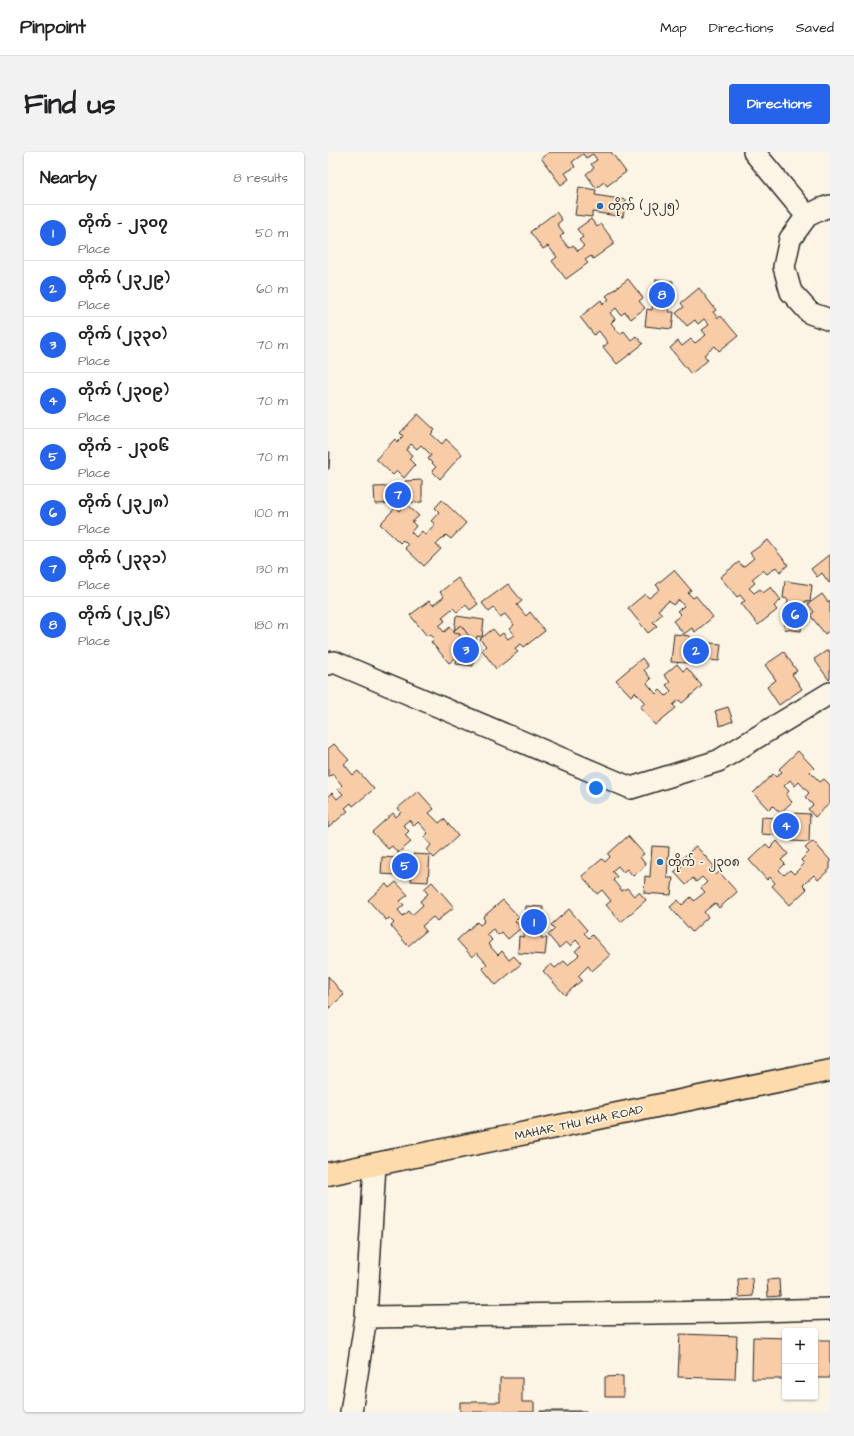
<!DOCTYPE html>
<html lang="en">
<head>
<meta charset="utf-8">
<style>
  :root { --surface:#fff; --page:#f2f2f2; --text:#202124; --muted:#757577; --line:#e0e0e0; --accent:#2563eb }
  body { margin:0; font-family:"Architects Daughter","Noto Sans Myanmar",sans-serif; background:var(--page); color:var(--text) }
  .controls { position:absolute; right:12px; bottom:12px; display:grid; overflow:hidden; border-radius:4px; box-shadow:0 1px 3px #0004 }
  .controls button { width:36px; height:36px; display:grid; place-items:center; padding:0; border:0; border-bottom:1px solid var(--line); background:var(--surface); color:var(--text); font:20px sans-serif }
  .you { position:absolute; left:268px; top:636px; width:14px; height:14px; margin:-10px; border:3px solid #fff; border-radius:50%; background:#1a73e8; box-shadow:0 0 0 6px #1a73e833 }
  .badge { display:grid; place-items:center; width:26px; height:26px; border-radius:50%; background:var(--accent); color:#fff; font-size:13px; font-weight:700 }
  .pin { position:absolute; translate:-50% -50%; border:2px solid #fff; box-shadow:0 1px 4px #0006 }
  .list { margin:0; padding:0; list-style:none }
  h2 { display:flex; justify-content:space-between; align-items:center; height:52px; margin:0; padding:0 16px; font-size:17px }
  h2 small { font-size:13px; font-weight:400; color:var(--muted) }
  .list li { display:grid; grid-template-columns:26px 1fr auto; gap:12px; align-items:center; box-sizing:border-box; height:56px; padding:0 16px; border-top:1px solid var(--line) }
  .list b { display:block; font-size:15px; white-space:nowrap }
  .list p { margin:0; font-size:13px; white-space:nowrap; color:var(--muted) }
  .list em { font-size:13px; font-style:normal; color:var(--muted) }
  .map { position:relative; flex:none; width:502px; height:1260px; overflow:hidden; border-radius:4px }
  header { display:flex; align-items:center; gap:24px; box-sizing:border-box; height:56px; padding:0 20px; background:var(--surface); border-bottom:1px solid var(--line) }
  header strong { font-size:19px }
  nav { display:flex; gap:22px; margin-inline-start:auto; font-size:14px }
  .intro { display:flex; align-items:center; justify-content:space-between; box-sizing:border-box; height:96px; padding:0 24px }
  h1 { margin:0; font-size:28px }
  .button { padding:10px 18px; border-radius:4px; background:var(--accent); color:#fff; font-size:14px; font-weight:700 }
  main { display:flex; gap:24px; padding:0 24px }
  aside { flex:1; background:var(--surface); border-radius:4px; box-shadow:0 1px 3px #0004 }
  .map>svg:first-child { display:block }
  .building { fill:#f9cca8; stroke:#2b2b2b }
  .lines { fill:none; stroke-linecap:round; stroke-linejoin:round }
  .minor-casing { stroke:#2b2b2b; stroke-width:24 }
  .major-casing { stroke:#2b2b2b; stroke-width:25 }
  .minor { stroke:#fcf5e5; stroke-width:21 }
  .major { stroke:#fedbac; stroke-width:22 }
  .poi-dot { fill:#1f6fb2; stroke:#fcf5e5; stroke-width:1.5 }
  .labels { text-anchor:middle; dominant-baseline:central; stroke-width:3.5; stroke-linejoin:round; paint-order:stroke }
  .poi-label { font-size:12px; fill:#2b2b2b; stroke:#fcf5e5; text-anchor:start }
  .street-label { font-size:12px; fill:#2b2b2b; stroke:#fcf5e5 }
</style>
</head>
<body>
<header>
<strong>Pinpoint</strong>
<nav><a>Map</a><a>Directions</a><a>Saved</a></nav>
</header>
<div class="intro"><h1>Find us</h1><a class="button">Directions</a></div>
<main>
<aside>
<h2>Nearby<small>8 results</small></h2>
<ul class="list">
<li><span class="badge">1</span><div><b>တိုက် - ၂၃၀၇</b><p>Place</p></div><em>50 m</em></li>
<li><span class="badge">2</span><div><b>တိုက် (၂၃၂၉)</b><p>Place</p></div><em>60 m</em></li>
<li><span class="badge">3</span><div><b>တိုက် (၂၃၃၀)</b><p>Place</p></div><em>70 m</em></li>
<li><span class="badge">4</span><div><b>တိုက် (၂၃၀၉)</b><p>Place</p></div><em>70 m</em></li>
<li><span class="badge">5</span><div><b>တိုက် - ၂၃၀၆</b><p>Place</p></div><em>70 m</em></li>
<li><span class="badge">6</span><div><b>တိုက် (၂၃၂၈)</b><p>Place</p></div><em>100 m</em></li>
<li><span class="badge">7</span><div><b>တိုက် (၂၃၃၁)</b><p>Place</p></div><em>130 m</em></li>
<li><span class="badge">8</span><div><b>တိုက် (၂၃၂၆)</b><p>Place</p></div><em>180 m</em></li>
</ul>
</aside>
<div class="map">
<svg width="502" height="1260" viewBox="0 0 502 1260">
  <rect width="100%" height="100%" fill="#fcf5e5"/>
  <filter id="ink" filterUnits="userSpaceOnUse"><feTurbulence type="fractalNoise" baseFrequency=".025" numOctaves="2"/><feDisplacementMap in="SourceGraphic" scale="8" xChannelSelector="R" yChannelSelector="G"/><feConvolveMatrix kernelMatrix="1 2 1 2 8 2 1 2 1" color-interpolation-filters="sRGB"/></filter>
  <g filter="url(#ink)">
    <path class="building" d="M 222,0 L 283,0 L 298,20 L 279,34 L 276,30 L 268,36 L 258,22 L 266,16 L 263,12 L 269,8 L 265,2 L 258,6 L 255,2 L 244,10 L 247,15 L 237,21 L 241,27 L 233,33 L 213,6 Z
      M 251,35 L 268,38 L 267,43 L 298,48 L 295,65 L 264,60 L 264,65 L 247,63 Z
      M 228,60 L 234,68 L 229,72 L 236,81 L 232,85 L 241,96 L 245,93 L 250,99 L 256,94 L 251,88 L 255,85 L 249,77 L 263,67 L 269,75 L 273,72 L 287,91 L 265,107 L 263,104 L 257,108 L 260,111 L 238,127 L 224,109 L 229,105 L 220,94 L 215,97 L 202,80 Z
      M 300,127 L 315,146 L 311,149 L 317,156 L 303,167 L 297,160 L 293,163 L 288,156 L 282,161 L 287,167 L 283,171 L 292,182 L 296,179 L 303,188 L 308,184 L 315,192 L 289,212 L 275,195 L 280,191 L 271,179 L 266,183 L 252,165 L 273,148 L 275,152 L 281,147 L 278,144 Z
      M 328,127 L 345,129 L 341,160 L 346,160 L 344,177 L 317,174 L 319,157 L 324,158 Z
      M 371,136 L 388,158 L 385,160 L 390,166 L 393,164 L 410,184 L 391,199 L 387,194 L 376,203 L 380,208 L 363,222 L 342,196 L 350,189 L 354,194 L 363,187 L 367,191 L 378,183 L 374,178 L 381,173 L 376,167 L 370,172 L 367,168 L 359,174 L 348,161 L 356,155 L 353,151 Z
      M 90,262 L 107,278 L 103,282 L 114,292 L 118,287 L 134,302 L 112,327 L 104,319 L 108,315 L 100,307 L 103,303 L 93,293 L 89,297 L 83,292 L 78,298 L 84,303 L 81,307 L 87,313 L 76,326 L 69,319 L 65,323 L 48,307 L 67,287 L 69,290 L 75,284 L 72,281 Z
      M 0,300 L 2,300 L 1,317 L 0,317 Z
      M 94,328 L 94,350 L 47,352 L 46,335 L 77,334 L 77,329 Z
      M 114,348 L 138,371 L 123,387 L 118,383 L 108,393 L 113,397 L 96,414 L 77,396 L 80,393 L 75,388 L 72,391 L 52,372 L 68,355 L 72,359 L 78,352 L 91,364 L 84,370 L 88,374 L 83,380 L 88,385 L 94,379 L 97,383 L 107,372 L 103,369 L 111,360 L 107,356 Z
      M 440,388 L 460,413 L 452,420 L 448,415 L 439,422 L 435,418 L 424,427 L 427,431 L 421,436 L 426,441 L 432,437 L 435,441 L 443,435 L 453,448 L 446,454 L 449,458 L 430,473 L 413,451 L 417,449 L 412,443 L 409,445 L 392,425 L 411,410 L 415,415 L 426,406 L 422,401 Z
      M 502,402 L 502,430 L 501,431 L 494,421 L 489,425 L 483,417 Z
      M 346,418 L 363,438 L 360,441 L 365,446 L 368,444 L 385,465 L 367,480 L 364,476 L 356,482 L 345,469 L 353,463 L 349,459 L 356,454 L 351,448 L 345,453 L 341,449 L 330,458 L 334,462 L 325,470 L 329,474 L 320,481 L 300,456 L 317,442 L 321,446 L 332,437 L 328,433 Z
      M 130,426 L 150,452 L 142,458 L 138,453 L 129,460 L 125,456 L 114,465 L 117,469 L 111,474 L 116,480 L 122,475 L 125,479 L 133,473 L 143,487 L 136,493 L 139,497 L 121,511 L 103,490 L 107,487 L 102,482 L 99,484 L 82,463 L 101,449 L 105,453 L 116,445 L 112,440 Z
      M 457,429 L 484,433 L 482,450 L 477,449 L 473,479 L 456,477 L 460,447 L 455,446 Z
      M 180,432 L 194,449 L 189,453 L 198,464 L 202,460 L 217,479 L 196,495 L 193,492 L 187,496 L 190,500 L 168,517 L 154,498 L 158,494 L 152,487 L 165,477 L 171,484 L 175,481 L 180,487 L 186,483 L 181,477 L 186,473 L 177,462 L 172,465 L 166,456 L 161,460 L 154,451 Z
      M 494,442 L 500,450 L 502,448 L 502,478 L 497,482 L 482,463 L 486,460 L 480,452 Z
      M 128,464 L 156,468 L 154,485 L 149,484 L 145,514 L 128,512 L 132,482 L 126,481 Z
      M 346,482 L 362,484 L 362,489 L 393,492 L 391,509 L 360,506 L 360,511 L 343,510 Z
      M 500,498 L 502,501 L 502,527 L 501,528 L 486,507 Z
      M 456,500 L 469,519 L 464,522 L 474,537 L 451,553 L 439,535 L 448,528 L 437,513 Z
      M 314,506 L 320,514 L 316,518 L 323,527 L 319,531 L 328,542 L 332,538 L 338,544 L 343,539 L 338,533 L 342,530 L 336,523 L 349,512 L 355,519 L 359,516 L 374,534 L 354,551 L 351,548 L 345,553 L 348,556 L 327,573 L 312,555 L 317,551 L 307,540 L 303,544 L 288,528 Z
      M 400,555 L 405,569 L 392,574 L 387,559 Z
      M 6,592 L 21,608 L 16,612 L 25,623 L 30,619 L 46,637 L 25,654 L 23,651 L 17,656 L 20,659 L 0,676 L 0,644 L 4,641 L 9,647 L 15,642 L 10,637 L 14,633 L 5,622 L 0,625 L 0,597 Z
      M 470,599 L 486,616 L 482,620 L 492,630 L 496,627 L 502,633 L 502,651 L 487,665 L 480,657 L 485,653 L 477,645 L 481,641 L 471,630 L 467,634 L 462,628 L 456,634 L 461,639 L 458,643 L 464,650 L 452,661 L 445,654 L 441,658 L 425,641 L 445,622 L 448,625 L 454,620 L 451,617 Z
      M 90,639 L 106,657 L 101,661 L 111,671 L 116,667 L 130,684 L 106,706 L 99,698 L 103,693 L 96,685 L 100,681 L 90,670 L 86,674 L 81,668 L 75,673 L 81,679 L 77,683 L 83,690 L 70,701 L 64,694 L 60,697 L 44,680 L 65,661 L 68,665 L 73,660 L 70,656 Z
      M 465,661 L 482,662 L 481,690 L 464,689 L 464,684 L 433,682 L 434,665 L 465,667 Z
      M 300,684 L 316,702 L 312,705 L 318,713 L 305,724 L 299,717 L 295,720 L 290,714 L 284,719 L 289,725 L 285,728 L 294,739 L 299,736 L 306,744 L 311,740 L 318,748 L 293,770 L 278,753 L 283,749 L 274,738 L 269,742 L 254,724 L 274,707 L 277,710 L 282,705 L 280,702 Z
      M 449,689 L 460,702 L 453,708 L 457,712 L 451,718 L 456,723 L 462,718 L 466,722 L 476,712 L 473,708 L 481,700 L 477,696 L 485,689 L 502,708 L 502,717 L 490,728 L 486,723 L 475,733 L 479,737 L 462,753 L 444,734 L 447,731 L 442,725 L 439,728 L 421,708 L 438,692 L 442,696 Z
      M 324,694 L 341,695 L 339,726 L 345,726 L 343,743 L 316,741 L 317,724 L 322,725 Z
      M 368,694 L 386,714 L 383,717 L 388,723 L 391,720 L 409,740 L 391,756 L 387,751 L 376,760 L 380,765 L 364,780 L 342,755 L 350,748 L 354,753 L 363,745 L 366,749 L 377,740 L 373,736 L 379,730 L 374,725 L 368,730 L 365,726 L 358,733 L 346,720 L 354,714 L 350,710 Z
      M 85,702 L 102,703 L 100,730 L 83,729 L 83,724 L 53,722 L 54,705 L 85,707 Z
      M 68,730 L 80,743 L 72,749 L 76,753 L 70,758 L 75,764 L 81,759 L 84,763 L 95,753 L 92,749 L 100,742 L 96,737 L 104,730 L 126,755 L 109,769 L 105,765 L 94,774 L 98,779 L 80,794 L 63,774 L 66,771 L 61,766 L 58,768 L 40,748 L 58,732 L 61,736 Z
      M 175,748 L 191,765 L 187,769 L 193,776 L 180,787 L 174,780 L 170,783 L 165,777 L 159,782 L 164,788 L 160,792 L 170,803 L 174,799 L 181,808 L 186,804 L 193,812 L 168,833 L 154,816 L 159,812 L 149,801 L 144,805 L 129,788 L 149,770 L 152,773 L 157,769 L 155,765 Z
      M 198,754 L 215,755 L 213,786 L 219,786 L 217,803 L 190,801 L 191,784 L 196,785 Z
      M 241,757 L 259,778 L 256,781 L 261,786 L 264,783 L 282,803 L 264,819 L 260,814 L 250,824 L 254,828 L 237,843 L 215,819 L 223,812 L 227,816 L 236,809 L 240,813 L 251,803 L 247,799 L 253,794 L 248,788 L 242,794 L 238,790 L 231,796 L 220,783 L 227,777 L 223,773 Z
      M 0,824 L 16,843 L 0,857 Z
      M 424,1126 L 425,1144 L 411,1145 L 410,1127 Z
      M 451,1127 L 452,1144 L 440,1145 L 439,1128 Z
      M 352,1182 L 409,1184 L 407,1227 L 350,1225 Z
      M 425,1185 L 457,1186 L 457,1227 L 424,1227 Z
      M 487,1188 L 502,1188 L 502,1226 L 487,1226 Z
      M 295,1224 L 295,1245 L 277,1245 L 277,1225 Z
      M 172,1226 L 194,1226 L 194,1250 L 206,1250 L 206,1260 L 132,1260 L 132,1250 L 172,1250 Z
      M 212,1259 L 258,1259 L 258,1260 L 212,1260 Z"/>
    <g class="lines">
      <defs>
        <path id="minor" d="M 426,0 L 479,64
          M 502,54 L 493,57 L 479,64 L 462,87 L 456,115 L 463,140 L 482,161 L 502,168
          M 0,512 L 6,510 L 303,636 L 390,609 L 502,541
          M 38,1165 L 397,1160 L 502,1157
          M 23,1260 L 38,1165 L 47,1013"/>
        <path id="major" d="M 0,1022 L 502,918"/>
      </defs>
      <use href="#minor" class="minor-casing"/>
      <use href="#major" class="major-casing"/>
      <use href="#minor" class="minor"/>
      <use href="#major" class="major"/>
    </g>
  </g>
  <g class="poi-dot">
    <circle cx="272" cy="54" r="4"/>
    <circle cx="332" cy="710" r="4"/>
  </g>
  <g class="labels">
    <g class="poi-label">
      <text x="280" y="54">တိုက် (၂၃၂၅)</text>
      <text x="340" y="710">တိုက် - ၂၃၀၈</text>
    </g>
    <g class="street-label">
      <text transform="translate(251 971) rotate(-12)">MAHAR THU KHA ROAD</text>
    </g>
  </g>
</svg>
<div class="controls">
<button>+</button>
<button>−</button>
</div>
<div class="you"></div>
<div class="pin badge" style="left:206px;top:770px">1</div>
<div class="pin badge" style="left:368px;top:499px">2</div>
<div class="pin badge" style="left:138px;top:498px">3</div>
<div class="pin badge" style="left:458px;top:674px">4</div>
<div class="pin badge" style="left:77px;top:714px">5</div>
<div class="pin badge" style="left:467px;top:463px">6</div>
<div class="pin badge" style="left:70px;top:343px">7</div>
<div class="pin badge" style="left:334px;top:143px">8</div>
</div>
</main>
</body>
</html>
